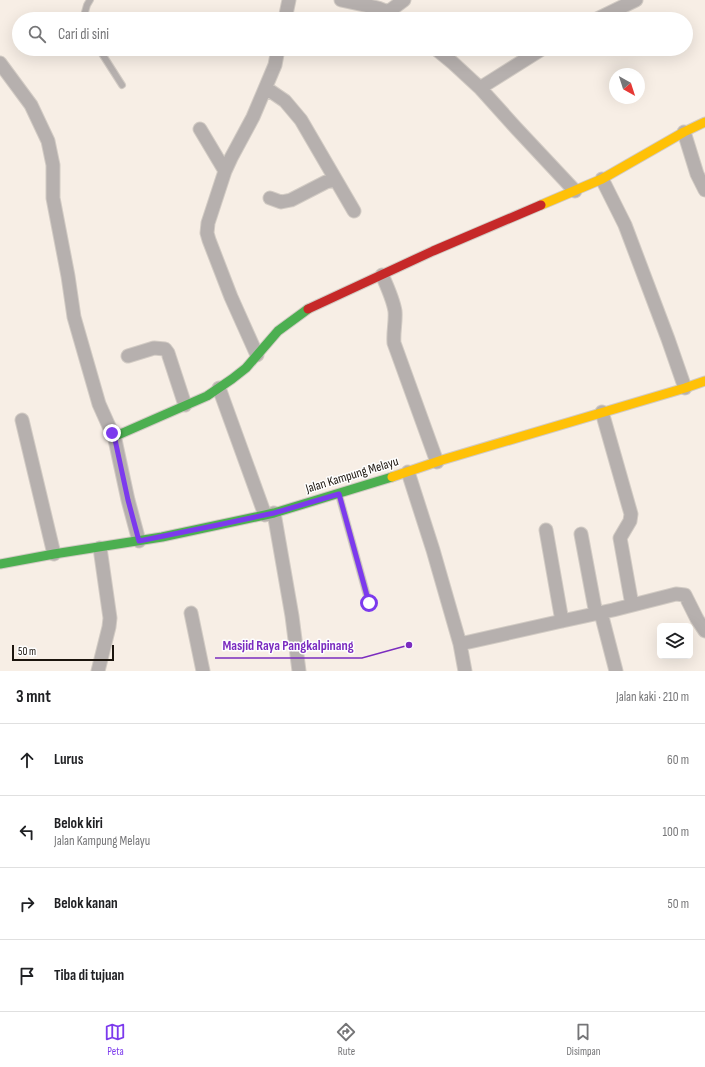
<!DOCTYPE html>
<html lang="id">
<head>
<meta charset="utf-8">
<style>
  :root { --surface:#fff; --page:#f6f6f6; --text:#202124; --muted:#757577; --line:#e0e0e0; --accent:#7c3aed }
  body { margin:0; font-family:"Sofia Sans Condensed",sans-serif; background:var(--page); color:var(--text) }
  .controls { position:absolute; right:12px; bottom:12px; display:grid; overflow:hidden; border-radius:6px; box-shadow:0 4px 16px #0002 }
  .controls button { width:36px; height:36px; display:grid; place-items:center; padding:0; border:0; border-bottom:1px solid var(--line); background:var(--surface); color:var(--text); font:20px sans-serif }
  .compass { position:absolute; left:609px; top:68px; width:36px; height:36px; border-radius:50%; background:var(--surface); box-shadow:0 4px 16px #0002; rotate:141deg }
  .scale { position:absolute; left:12px; bottom:10px; width:102px; box-sizing:border-box; padding-left:4px; border:2px solid #1c150e; border-top:0; font-size:11px; line-height:14px; white-space:nowrap; color:#1c150e; -webkit-text-stroke:3px #fefefe; paint-order:stroke }
  .stop { position:absolute; width:12px; height:12px; margin:-9px; border:3px solid #7c3aed; border-radius:50%; background:#fff }
  .stop.end { background:#7c3aed; border-color:#fff; box-shadow:0 1px 4px #0008 }
  .list { margin:0; padding:0; list-style:none }
  h2 { display:flex; justify-content:space-between; align-items:center; height:52px; margin:0; padding:0 16px; font-size:17px }
  h2 small { font-size:13px; font-weight:400; color:var(--muted) }
  .list li { display:grid; grid-template-columns:26px 1fr auto; gap:12px; align-items:center; box-sizing:border-box; height:72px; padding:0 16px; border-top:1px solid var(--line) }
  .list b { display:block; font-size:15px; white-space:nowrap }
  .list p { margin:0; font-size:13px; white-space:nowrap; color:var(--muted) }
  .list em { font-size:13px; font-style:normal; color:var(--muted) }
  .icon { flex:none; width:22px; height:22px; fill:none; stroke:currentColor; stroke-width:2; stroke-linecap:round; stroke-linejoin:round }
  .map { position:relative; flex:none; width:705px; height:671px; overflow:hidden }
  .search { position:absolute; background:var(--surface); box-shadow:0 4px 16px #0002; left:12px; right:12px; top:12px; height:44px; display:flex; align-items:center; gap:10px; box-sizing:border-box; padding:0 14px; border-radius:22px; color:var(--muted); font-size:15px }
  .sheet { height:340px; background:var(--surface) }
  nav { display:flex; justify-content:space-around; align-items:center; box-sizing:border-box; height:56px; border-top:1px solid var(--line); background:var(--surface); font-size:11px; color:var(--muted) }
  nav a { display:grid; justify-items:center; gap:2px }
  nav .on { color:var(--accent) }
  .map>svg:first-child { display:block }
  .lines { fill:none; stroke-linecap:round; stroke-linejoin:round }
  .lane-casing { stroke:#d2cbc4; stroke-width:8 }
  .street-casing { stroke:#d2cbc4; stroke-width:15 }
  .fast-casing { stroke:#d2cbc4; stroke-width:11 }
  .slow-casing { stroke:#d2cbc4; stroke-width:11 }
  .jam-casing { stroke:#d2cbc4; stroke-width:11 }
  .lane { stroke:#b6b0ae; stroke-width:6 }
  .street { stroke:#b6b0ae; stroke-width:13 }
  .fast { stroke:#4caf50; stroke-width:9 }
  .slow { stroke:#ffc107; stroke-width:9 }
  .jam { stroke:#c62828; stroke-width:9 }
  .route { stroke:#7c3aed; stroke-width:5 }
  .labels { text-anchor:middle; dominant-baseline:central; stroke-width:3; stroke-linejoin:round; paint-order:stroke }
  .street-label { font-size:13px; fill:#1c150e; stroke:#fefefe }
  .leader { fill:none; stroke:#7b2cbf; stroke-width:1.5 }
  .callout-dot { fill:#7b2cbf; stroke:#fefefe; stroke-width:1.5 }
  .callout-label { font-size:14px; text-anchor:middle; font-weight:bold; fill:#7b2cbf; stroke:#fefefe; stroke-width:3; stroke-linejoin:round; paint-order:stroke }
</style>
</head>
<body>
<div class="map">
<svg width="705" height="671" viewBox="0 0 705 671">
  <rect width="100%" height="100%" fill="#f7eee5"/>
  <g class="lines">
    <defs>
      <path id="lane" d="M 83,19 L 87,5 L 90,0
        M 99,49 L 122,85
        M 339,495 L 369,603"/>
      <path id="street" d="M 341,0 L 378,8 L 388,12 L 397,19
        M 388,12 L 404,0
        M 285,19 L 289,0
        M 597,19 L 636,0
        M 436,49 L 453,63 L 480,88 L 516,128 L 575,191
        M 0,63 L 31,105 L 48,141 L 53,165 L 53,198 L 68,276 L 74,317 L 99,404 L 112,433 L 114,435 L 128,500 L 139,541
        M 266,88 L 285,101 L 301,120 L 354,211
        M 480,88 L 542,49
        M 200,129 L 225,171
        M 684,132 L 697,174 L 705,190
        M 602,179 L 625,225 L 668,339 L 685,388
        M 270,198 L 281,202 L 291,200 L 326,182 L 335,180
        M 382,275 C 387,286 393,299 395,311 C 396,322 393,332 394,343 L 437,462
        M 257,355 L 231,297 L 209,240 L 207,233 L 208,223 L 225,171 L 231,158 L 253,117 L 275,65 L 278,49
        M 128,356 L 154,348 L 165,349 L 168,353 L 185,405
        M 219,388 L 265,515
        M 602,412 L 631,514 L 630,521 L 620,538 L 632,605
        M 22,420 L 54,554
        M 408,472 L 433,550 L 460,644 L 465,671
        M 274,513 L 292,616 L 299,671
        M 546,530 L 562,621
        M 581,534 L 596,614
        M 191,613 L 203,671
        M 601,613 L 616,671
        M 460,644 L 562,621 L 613,610 L 676,594 L 685,595 L 697,619 L 705,631
        M 98,671 L 109,627 L 110,618 L 100,548"/>
      <path id="fast" d="M 114,435 L 118,435 L 207,396 L 232,379 L 246,368 L 278,331 L 308,309
        M 0,564 L 54,554 L 162,537 L 274,513 L 392,477"/>
      <path id="slow" d="M 541,205 L 602,179 L 684,132 L 705,122
        M 392,477 L 442,460 L 685,388 L 705,381"/>
      <path id="jam" d="M 308,309 L 433,251 L 541,205"/>
    </defs>
    <use href="#lane" class="lane-casing"/>
    <use href="#street" class="street-casing"/>
    <use href="#fast" class="fast-casing"/>
    <use href="#slow" class="slow-casing"/>
    <use href="#jam" class="jam-casing"/>
    <use href="#lane" class="lane"/>
    <use href="#street" class="street"/>
    <use href="#fast" class="fast"/>
    <use href="#slow" class="slow"/>
    <use href="#jam" class="jam"/>
  </g>
  <g class="lines">
    <path class="route" d="M 112,433 L 114,435 L 128,500 L 139,541 L 213,526 L 274,513 L 339,494 L 369,603"/>
  </g>
  <g class="labels">
    <g class="street-label">
      <text transform="translate(352 475) rotate(-17)">Jalan Kampung Melayu</text>
    </g>
  </g>
  <path class="leader" d="M409 645L362 658H215"/>
  <circle class="callout-dot" cx="409" cy="645" r="4"/>
  <g class="callout-label">
    <text x="288" y="650">Masjid Raya Pangkalpinang</text>
  </g>
</svg>
<div class="controls">
<button><svg class="icon" aria-label="layers" viewBox="0 0 24 24"><path d="M12 4l9 5-9 5-9-5zM3 14l9 5 9-5"/></svg></button>
</div>
<svg class="compass" viewBox="-18 -18 36 36"><path d="M0-13l5 13h-10z" fill="#e53935"/><path d="M0 13l5-13h-10z" fill="#757577"/></svg>
<div class="scale">50 m</div>
<div class="stop" style="left:369px;top:603px"></div>
<div class="stop end" style="left:112px;top:433px"></div>
<div class="search"><svg class="icon" aria-label="search" viewBox="0 0 24 24"><circle cx="10" cy="10" r="6"/><path d="M15 15l6 6"/></svg>Cari di sini</div>
</div>
<section class="sheet">
<h2>3 mnt<small>Jalan kaki · 210 m</small></h2>
<ul class="list">
<li><svg class="icon" aria-label="ahead" viewBox="0 0 24 24"><path d="M12 20V5M6 11l6-6 6 6"/></svg><div><b>Lurus</b></div><em>60 m</em></li>
<li><svg class="icon" aria-label="left" viewBox="0 0 24 24"><path d="M17 20v-9H6M10 6l-5 5 5 5"/></svg><div><b>Belok kiri</b><p>Jalan Kampung Melayu</p></div><em>100 m</em></li>
<li><svg class="icon" aria-label="right" viewBox="0 0 24 24"><path d="M7 20v-9h11M14 6l5 5-5 5"/></svg><div><b>Belok kanan</b></div><em>50 m</em></li>
<li><svg class="icon" aria-label="arrive" viewBox="0 0 24 24"><path d="M6 21V4h12l-3 4 3 4H6"/></svg><div><b>Tiba di tujuan</b></div></li>
</ul>
</section>
<nav>
<a class="on"><svg class="icon" aria-label="map" viewBox="0 0 24 24"><path d="M3 6l6-2 6 2 6-2v14l-6 2-6-2-6 2zM9 4v14M15 6v14"/></svg>Peta</a>
<a><svg class="icon" aria-label="directions" viewBox="0 0 24 24"><path d="M12 3l9 9-9 9-9-9zM9 14v-3h6M13 9l2 2-2 2"/></svg>Rute</a>
<a><svg class="icon" aria-label="saved" viewBox="0 0 24 24"><path d="M7 4h10v16l-5-4-5 4z"/></svg>Disimpan</a>
</nav>
</body>
</html>
